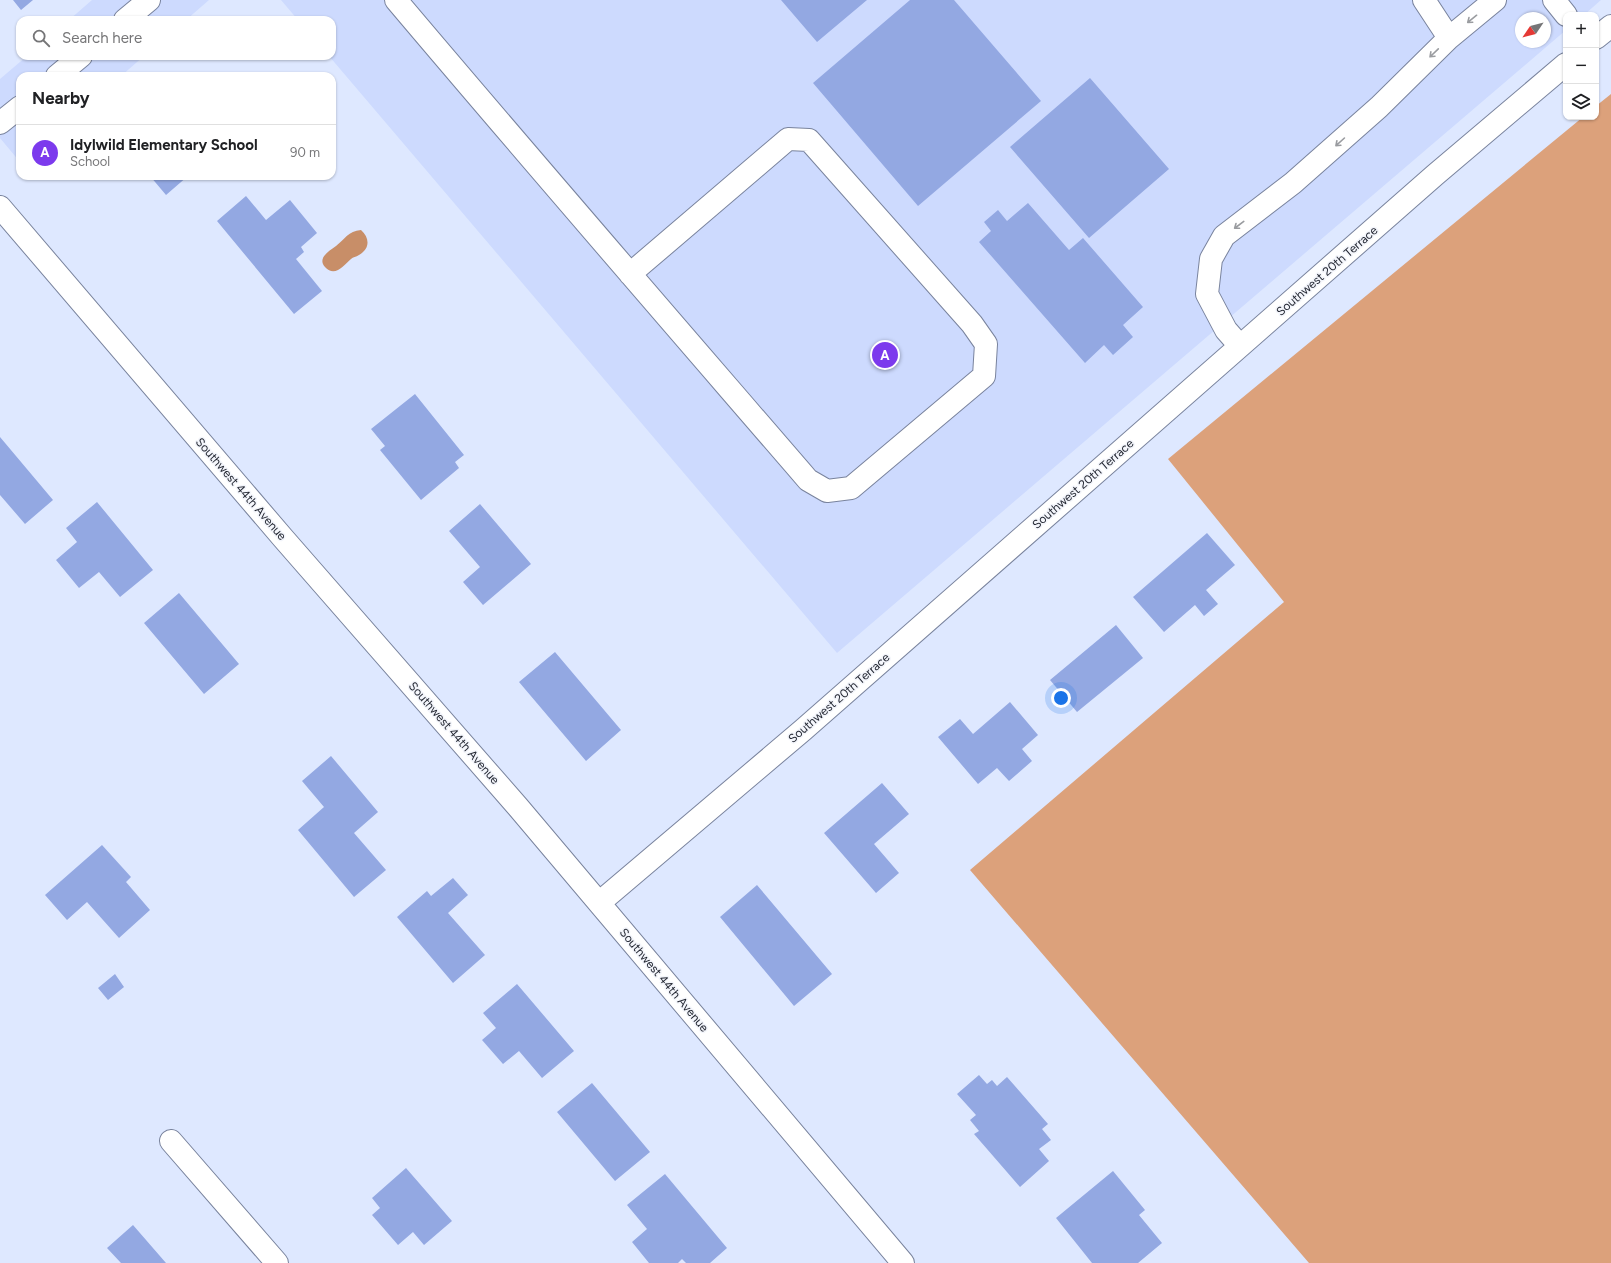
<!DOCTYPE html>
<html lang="en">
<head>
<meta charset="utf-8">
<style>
  :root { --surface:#fff; --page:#f6f6f6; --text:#202124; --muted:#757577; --line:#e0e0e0; --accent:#7c3aed }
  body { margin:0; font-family:Figtree,sans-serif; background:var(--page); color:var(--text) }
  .controls { position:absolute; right:12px; top:12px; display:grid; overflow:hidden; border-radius:8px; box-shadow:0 1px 3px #0004 }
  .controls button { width:36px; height:36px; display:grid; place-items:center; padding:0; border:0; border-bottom:1px solid var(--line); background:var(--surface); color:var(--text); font:20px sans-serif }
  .compass { position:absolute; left:1515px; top:12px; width:36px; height:36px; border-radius:50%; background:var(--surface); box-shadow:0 1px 3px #0004; rotate:235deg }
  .you { position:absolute; left:1061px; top:698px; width:14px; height:14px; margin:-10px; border:3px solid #fff; border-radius:50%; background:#1a73e8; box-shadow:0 0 0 6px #1a73e833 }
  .badge { display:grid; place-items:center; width:26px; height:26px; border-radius:50%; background:var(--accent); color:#fff; font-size:13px; font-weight:700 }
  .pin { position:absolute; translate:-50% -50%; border:2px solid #fff; box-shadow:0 1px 4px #0006 }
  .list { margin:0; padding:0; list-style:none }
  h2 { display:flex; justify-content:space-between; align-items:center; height:52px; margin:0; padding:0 16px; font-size:17px }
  h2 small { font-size:13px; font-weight:400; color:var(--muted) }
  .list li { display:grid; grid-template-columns:26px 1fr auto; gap:12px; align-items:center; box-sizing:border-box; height:56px; padding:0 16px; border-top:1px solid var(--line) }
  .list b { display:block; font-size:15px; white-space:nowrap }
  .list p { margin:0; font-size:13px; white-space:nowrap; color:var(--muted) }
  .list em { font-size:13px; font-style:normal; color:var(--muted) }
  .icon { flex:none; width:22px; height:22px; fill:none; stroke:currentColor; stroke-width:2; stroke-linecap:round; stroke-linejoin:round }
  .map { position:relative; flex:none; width:1611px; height:1263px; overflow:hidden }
  .search { position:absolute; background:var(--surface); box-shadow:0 1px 3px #0004; left:16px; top:16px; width:320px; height:44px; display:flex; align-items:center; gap:10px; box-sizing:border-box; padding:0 14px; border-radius:12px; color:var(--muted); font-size:15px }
  .panel { position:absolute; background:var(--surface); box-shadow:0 1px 3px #0004; left:16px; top:72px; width:320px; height:108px; border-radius:12px }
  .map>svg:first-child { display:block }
  .built { fill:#cddafe; fill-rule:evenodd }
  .forest { fill:#dca17b }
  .water { fill:#c88e68 }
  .building { fill:#93a8e2 }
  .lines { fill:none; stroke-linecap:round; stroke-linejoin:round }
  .minor-casing { stroke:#79839d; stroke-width:24 }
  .minor { stroke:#fff; stroke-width:22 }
  .oneway { stroke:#9a9ca0 }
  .labels { text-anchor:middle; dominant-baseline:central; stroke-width:3; stroke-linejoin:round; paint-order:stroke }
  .street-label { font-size:12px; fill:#1e222d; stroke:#f3f5fb }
</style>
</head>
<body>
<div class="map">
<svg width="1611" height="1263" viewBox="0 0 1611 1263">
  <rect width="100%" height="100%" fill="#dee8ff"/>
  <path class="built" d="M 92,0 L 209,0 L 186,20 L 69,20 Z
    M 281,0 L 1601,0 L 1584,15 L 1566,15 L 1566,30 L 837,653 L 329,56 L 332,56 L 332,20 L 298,20 ZM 1521,18 L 1545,18 L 1545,42 L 1521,42 Z
    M 27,56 L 144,56 L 121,76 L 20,76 L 20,162 L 0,138 L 0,79 Z"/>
  <path class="forest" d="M 1611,94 L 1611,1263 L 1309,1263 L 970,870 L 1284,602 L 1168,459 L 1583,117 L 1596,117 L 1596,106 Z"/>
  <path class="water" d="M 361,230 C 370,238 370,249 359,255 C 356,257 353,257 351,259 C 344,265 335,278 325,267 C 317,258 329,251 336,246 C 345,239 348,231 361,230 Z"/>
  <path class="building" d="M 13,0 L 33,0 L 21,10 Z
    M 781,0 L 867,0 L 817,42 Z
    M 910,0 L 954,0 L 1041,101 L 918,206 L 813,83 Z
    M 1090,78 L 1169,169 L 1089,238 L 1010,147 Z
    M 150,176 L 188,176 L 166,195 Z
    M 246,196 L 266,220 L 290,200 L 317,233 L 301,247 L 304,252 L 296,259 L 322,291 L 294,314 L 217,221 Z
    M 1028,203 L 1069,250 L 1083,238 L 1143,307 L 1123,325 L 1133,337 L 1113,355 L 1104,345 L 1085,363 L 979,242 L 991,231 L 984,222 L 998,210 L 1007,221 Z
    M 415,394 L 464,455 L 455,462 L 459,468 L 421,500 L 380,450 L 385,446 L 371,429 Z
    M 0,437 L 53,500 L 25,524 L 0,495 Z
    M 97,502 L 153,570 L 120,597 L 99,572 L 79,588 L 56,560 L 77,542 L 66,528 Z
    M 480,504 L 531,564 L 483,605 L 463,582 L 480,567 L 449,531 Z
    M 1207,533 L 1235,565 L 1206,590 L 1218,604 L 1204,616 L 1195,605 L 1164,632 L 1133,597 Z
    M 179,593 L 239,664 L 204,694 L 144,623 Z
    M 1116,625 L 1143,658 L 1077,712 L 1050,680 Z
    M 555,652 L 621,730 L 586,761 L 519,682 Z
    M 1010,702 L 1038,735 L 1022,749 L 1032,761 L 1009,781 L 997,768 L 978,784 L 938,737 L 960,719 L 973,734 Z
    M 331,756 L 378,812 L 354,833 L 386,870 L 354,897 L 298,830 L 324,807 L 302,781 Z
    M 882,783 L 909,814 L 874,844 L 899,873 L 876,893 L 824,833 Z
    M 102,845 L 131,877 L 126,882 L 150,910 L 119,938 L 87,902 L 67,920 L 45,895 Z
    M 453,878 L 468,895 L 448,913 L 485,955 L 453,983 L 397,917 L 427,891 L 431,896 Z
    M 757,885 L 832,974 L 794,1006 L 720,917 Z
    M 115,974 L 124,987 L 108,1000 L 98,988 Z
    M 517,984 L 574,1051 L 542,1078 L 519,1051 L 503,1064 L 482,1040 L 496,1028 L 483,1013 Z
    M 979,1075 L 987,1084 L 992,1080 L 997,1086 L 1007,1077 L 1048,1124 L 1042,1129 L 1051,1140 L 1039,1149 L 1049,1161 L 1020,1187 L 974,1134 L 979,1131 L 970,1120 L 976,1115 L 957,1094 Z
    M 592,1083 L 650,1152 L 615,1181 L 557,1112 Z
    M 406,1168 L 452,1221 L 424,1245 L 413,1232 L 398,1245 L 372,1215 L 380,1208 L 372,1198 Z
    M 1113,1171 L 1145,1210 L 1139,1215 L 1162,1243 L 1138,1263 L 1092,1263 L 1056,1218 Z
    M 665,1174 L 727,1248 L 710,1263 L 686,1263 L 682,1259 L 678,1263 L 649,1263 L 632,1242 L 647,1229 L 627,1205 Z
    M 133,1225 L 166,1263 L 121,1263 L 107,1248 Z"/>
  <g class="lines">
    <defs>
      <path id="minor" d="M 396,0 C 532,161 670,320 808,480 L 827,491 L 851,488 L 984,376 L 986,344 L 972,324 L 809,140 L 788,139 L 630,274
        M 1554,0 L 1566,15
        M 125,20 L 149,0
        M 1449,38 L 1495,0
        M 1596,38 L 1611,26
        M 57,76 L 81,56
        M 0,123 L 20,107
        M 0,207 L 283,538 L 518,807 L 903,1263
        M 1240,346 L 1226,330 L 1207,294 L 1211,259 L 1224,236 L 1293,183 L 1379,107 L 1449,38 L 1424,0
        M 599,903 L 803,730 L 1435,175 L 1566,64
        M 171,1141 L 277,1263"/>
    </defs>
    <use href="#minor" class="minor-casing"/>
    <use href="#minor" class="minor"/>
  </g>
  <defs><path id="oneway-shaft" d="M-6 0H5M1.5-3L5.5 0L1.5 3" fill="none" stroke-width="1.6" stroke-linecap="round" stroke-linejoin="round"/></defs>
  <g class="oneway">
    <use href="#oneway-shaft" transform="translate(1472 19) rotate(141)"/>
    <use href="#oneway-shaft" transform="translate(1434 53) rotate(136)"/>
    <use href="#oneway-shaft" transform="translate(1340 142) rotate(138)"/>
    <use href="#oneway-shaft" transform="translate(1239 225) rotate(143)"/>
  </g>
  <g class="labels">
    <g class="street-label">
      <text transform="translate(1327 271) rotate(-41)">Southwest 20th Terrace</text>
      <text transform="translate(1083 484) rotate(-41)">Southwest 20th Terrace</text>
      <text transform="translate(241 489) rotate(49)">Southwest 44th Avenue</text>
      <text transform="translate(839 698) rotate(-41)">Southwest 20th Terrace</text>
      <text transform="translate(454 733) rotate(49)">Southwest 44th Avenue</text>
      <text transform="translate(664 980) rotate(50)">Southwest 44th Avenue</text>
    </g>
  </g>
</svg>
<div class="controls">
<button>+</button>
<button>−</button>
<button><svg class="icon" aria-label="layers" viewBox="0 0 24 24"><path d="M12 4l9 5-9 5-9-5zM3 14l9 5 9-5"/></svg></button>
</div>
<svg class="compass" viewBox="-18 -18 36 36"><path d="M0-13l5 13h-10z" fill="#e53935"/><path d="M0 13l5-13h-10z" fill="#757577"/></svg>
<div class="you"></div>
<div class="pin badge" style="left:885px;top:355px">A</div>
<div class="search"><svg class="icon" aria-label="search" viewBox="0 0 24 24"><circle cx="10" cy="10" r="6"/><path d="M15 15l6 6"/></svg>Search here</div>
<section class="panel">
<h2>Nearby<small></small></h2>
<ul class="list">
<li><span class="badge">A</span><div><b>Idylwild Elementary School</b><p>School</p></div><em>90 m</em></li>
</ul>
</section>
</div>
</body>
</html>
